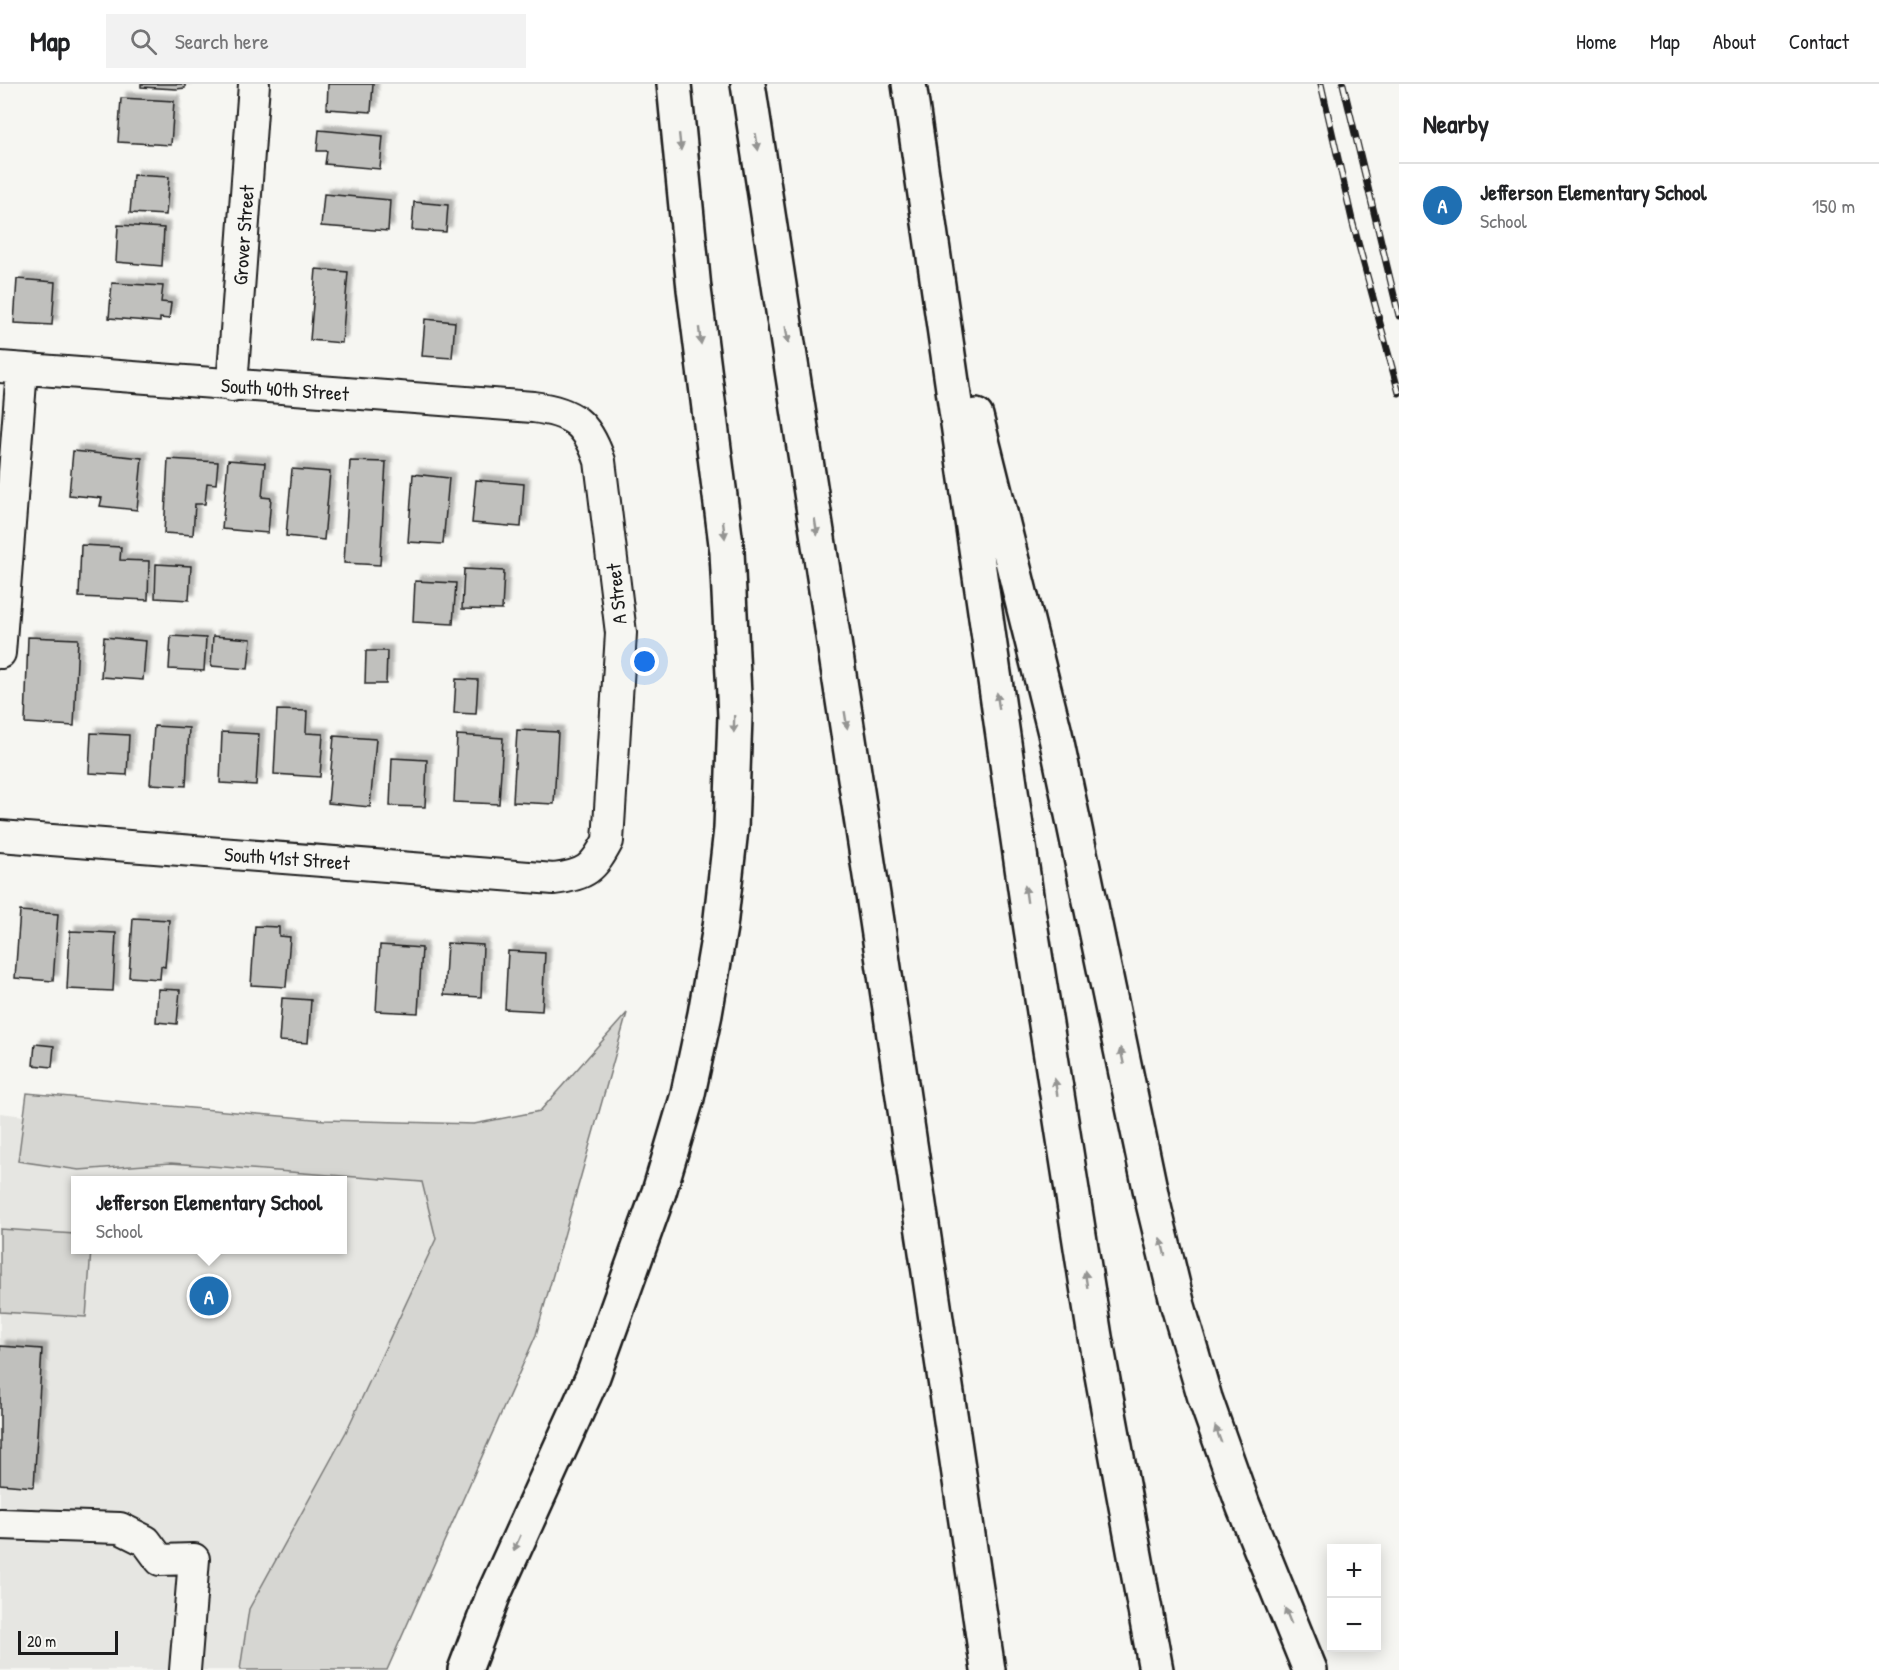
<!DOCTYPE html>
<html lang="en">
<head>
<meta charset="utf-8">
<style>
  :root { --surface:#fff; --page:#f2f2f2; --text:#202124; --muted:#757577; --line:#e0e0e0; --accent:#1f6fb2 }
  body { margin:0; font-family:"Patrick Hand",sans-serif; background:var(--page); color:var(--text) }
  .controls { position:absolute; right:18px; bottom:18px; display:grid; overflow:hidden; border-radius:0px; box-shadow:0 3px 15px #0003 }
  .controls button { width:54px; height:54px; display:grid; place-items:center; padding:0; border:0; border-bottom:2px solid var(--line); background:var(--surface); color:var(--text); font:30px sans-serif }
  .scale { position:absolute; left:18px; bottom:15px; width:100px; box-sizing:border-box; padding-left:6px; border:3px solid #1c1c1c; border-top:0; font-size:16px; line-height:21px; white-space:nowrap; color:#1c1c1c; -webkit-text-stroke:4px #f6f6f2; paint-order:stroke }
  .you { position:absolute; left:645px; top:578px; width:21px; height:21px; margin:-15px; border:4px solid #fff; border-radius:50%; background:#1a73e8; box-shadow:0 0 0 9px #1a73e833 }
  .badge { display:grid; place-items:center; width:39px; height:39px; border-radius:50%; background:var(--accent); color:#fff; font-size:20px; font-weight:700 }
  .pin { position:absolute; translate:-50% -50%; border:3px solid #fff; box-shadow:0 2px 6px #0006 }
  .popup { position:absolute; left:71px; top:1092px; width:276px; height:78px; box-sizing:border-box; display:grid; place-content:center; border-radius:0px; background:var(--surface); filter:drop-shadow(0 2px 4px #0005); font-size:20px; white-space:nowrap; color:var(--muted) }
  .popup b { font-size:22px; color:var(--text) }
  .popup::after { content:''; position:absolute; left:50%; top:100%; margin-left:-12px; border:12px solid transparent; border-top-color:var(--surface) }
  .list { margin:0; padding:0; list-style:none }
  h2 { display:flex; justify-content:space-between; align-items:center; height:78px; margin:0; padding:0 24px; font-size:26px }
  h2 small { font-size:20px; font-weight:400; color:var(--muted) }
  .list li { display:grid; grid-template-columns:39px 1fr auto; gap:18px; align-items:center; box-sizing:border-box; height:84px; padding:0 24px; border-top:2px solid var(--line) }
  .list b { display:block; font-size:22px; white-space:nowrap }
  .list p { margin:0; font-size:20px; white-space:nowrap; color:var(--muted) }
  .list em { font-size:20px; font-style:normal; color:var(--muted) }
  .icon { flex:none; width:33px; height:33px; fill:none; stroke:currentColor; stroke-width:2; stroke-linecap:round; stroke-linejoin:round }
  .map { position:relative; flex:none; width:1399px; height:1586px; overflow:hidden }
  header { display:flex; align-items:center; gap:36px; box-sizing:border-box; height:84px; padding:0 30px; background:var(--surface); border-bottom:2px solid var(--line) }
  header strong { font-size:28px }
  nav { display:flex; gap:33px; margin-inline-start:auto; font-size:21px }
  .search { width:420px; height:54px; background:var(--page); display:flex; align-items:center; gap:15px; box-sizing:border-box; padding:0 21px; border-radius:0px; color:var(--muted); font-size:22px }
  main { display:flex }
  aside { flex:1; background:var(--surface) }
  .map>svg:first-child { display:block }
  .built { fill:#e6e6e2; fill-rule:evenodd }
  .green { fill:#d6d6d2; stroke:#797977; stroke-width:1.5 }
  .building { fill:#c0c0bd; stroke:#1c1c1c; stroke-width:1.5; filter:url(#shadow) }
  .lines { fill:none; stroke-linecap:round; stroke-linejoin:round }
  .street-casing { stroke:#1c1c1c; stroke-width:34 }
  .highway-casing { stroke:#1c1c1c; stroke-width:38 }
  .street { stroke:#f6f6f2; stroke-width:30 }
  .highway { stroke:#f6f6f2; stroke-width:33 }
  .rail-casing { stroke:#1c1c1c; stroke-width:7 }
  .rail { stroke:#f6f6f2; stroke-width:4.5; stroke-dasharray:14; stroke-linecap:butt }
  .oneway { fill:#949492 }
  .labels { text-anchor:middle; dominant-baseline:central; stroke-width:4.5; stroke-linejoin:round; paint-order:stroke }
  .street-label { font-size:20px; fill:#1c1c1c; stroke:#f6f6f2 }
</style>
</head>
<body>
<header>
<strong>Map</strong>
<div class="search"><svg class="icon" aria-label="search" viewBox="0 0 24 24"><circle cx="10" cy="10" r="6"/><path d="M15 15l6 6"/></svg>Search here</div>
<nav><a>Home</a><a>Map</a><a>About</a><a>Contact</a></nav>
</header>
<main>
<div class="map">
<svg width="1399" height="1586" viewBox="0 0 1399 1586">
  <defs>
    <filter id="shadow"><feDropShadow dx="5.5" dy="-5.5" stdDeviation="1.5" flood-color="#0004"/></filter>
  </defs>
  <rect width="100%" height="100%" fill="#f6f6f2"/>
  <filter id="ink" filterUnits="userSpaceOnUse"><feTurbulence type="fractalNoise" baseFrequency=".0167" numOctaves="2"/><feDisplacementMap in="SourceGraphic" scale="12" xChannelSelector="R" yChannelSelector="G"/><feConvolveMatrix kernelMatrix="1 2 1 2 8 2 1 2 1" color-interpolation-filters="sRGB"/></filter>
  <g filter="url(#ink)">
    <path class="built" d="M 0,1029 L 471,1086 L 261,1586 L 0,1586 ZM 76,1096 L 342,1096 L 342,1166 L 76,1166 Z"/>
    <path class="green" d="M 627,929 L 536,1251 L 387,1586 L 240,1586 L 249,1525 L 346,1348 L 436,1155 L 422,1098 L 171,1079 L 79,1086 L 18,1077 L 27,1009 L 325,1036 L 474,1040 L 540,1027 Z
      M 0,1145 L 75,1150 L 76,1166 L 91,1166 L 86,1233 L 0,1228 Z"/>
    <path class="building" d="M 141,0 L 185,0 L 185,4 L 176,5 L 141,3 Z
      M 328,0 L 373,0 L 371,28 L 327,25 Z
      M 121,14 L 174,17 L 171,61 L 118,58 Z
      M 319,46 L 383,52 L 380,85 L 325,80 L 327,67 L 317,67 Z
      M 133,91 L 169,93 L 166,131 L 130,129 Z
      M 324,110 L 390,116 L 388,147 L 321,142 Z
      M 414,118 L 448,121 L 446,148 L 412,146 Z
      M 118,141 L 164,144 L 162,182 L 116,178 Z
      M 316,185 L 348,188 L 342,259 L 310,256 Z
      M 17,195 L 55,198 L 52,241 L 14,239 Z
      M 112,199 L 163,202 L 161,218 L 171,219 L 169,235 L 160,234 L 160,238 L 109,234 Z
      M 425,235 L 455,238 L 452,274 L 422,272 Z
      M 73,367 L 142,374 L 137,426 L 100,422 L 102,414 L 69,411 Z
      M 168,375 L 218,378 L 216,400 L 207,399 L 205,420 L 195,420 L 193,451 L 164,449 Z
      M 228,376 L 265,379 L 262,413 L 271,414 L 268,449 L 222,445 Z
      M 350,377 L 386,378 L 380,481 L 344,479 Z
      M 292,385 L 330,388 L 324,456 L 286,452 Z
      M 413,390 L 449,394 L 443,460 L 408,458 Z
      M 476,396 L 524,400 L 521,443 L 472,439 Z
      M 81,461 L 121,463 L 120,476 L 149,477 L 148,516 L 79,513 Z
      M 156,480 L 191,482 L 189,516 L 155,514 Z
      M 464,485 L 504,487 L 502,526 L 462,525 Z
      M 415,497 L 456,499 L 453,540 L 413,538 Z
      M 171,552 L 206,554 L 204,587 L 169,585 Z
      M 213,552 L 251,555 L 248,585 L 211,582 Z
      M 28,553 L 78,555 L 74,642 L 25,639 Z
      M 104,553 L 146,557 L 143,596 L 101,593 Z
      M 366,567 L 387,567 L 386,600 L 365,600 Z
      M 456,595 L 478,596 L 476,630 L 454,629 Z
      M 277,626 L 307,627 L 306,649 L 323,650 L 320,693 L 274,690 Z
      M 154,642 L 189,644 L 186,702 L 150,700 Z
      M 517,646 L 558,648 L 554,720 L 513,718 Z
      M 222,648 L 259,650 L 256,701 L 220,699 Z
      M 91,649 L 129,651 L 127,691 L 89,689 Z
      M 457,651 L 503,654 L 499,720 L 454,718 Z
      M 334,652 L 376,655 L 370,723 L 328,719 Z
      M 392,674 L 427,676 L 425,723 L 390,722 Z
      M 20,827 L 58,830 L 53,897 L 15,894 Z
      M 133,834 L 169,836 L 165,883 L 161,882 L 160,895 L 129,893 Z
      M 255,842 L 279,843 L 279,852 L 290,853 L 286,903 L 251,901 Z
      M 70,847 L 116,849 L 113,907 L 67,905 Z
      M 447,859 L 483,861 L 481,913 L 444,911 Z
      M 380,861 L 422,864 L 418,929 L 376,927 Z
      M 508,867 L 545,869 L 542,927 L 505,925 Z
      M 158,905 L 180,906 L 177,940 L 156,938 Z
      M 282,914 L 311,916 L 308,959 L 279,957 Z
      M 35,960 L 54,962 L 52,983 L 33,981 Z
      M 0,1262 L 42,1265 L 34,1403 L 0,1400 Z"/>
    <g class="lines">
      <defs>
        <path id="street" d="M 0,283 L 533,323 C 573,328 587,339 600,377 L 621,549 L 608,757 C 593,785 586,791 554,795 L 0,752
          M 232,302 L 254,0
          M 0,569 L 22,285
          M 0,1440 L 120,1444 L 146,1457 L 160,1476 L 194,1475 L 185,1586"/>
        <path id="highway" d="M 748,0 L 877,837 L 988,1586
          M 909,0 L 1029,832 L 1095,1253 L 1156,1586
          M 976,332 L 1055,649 L 1153,1119 L 1178,1222 L 1205,1314 L 1243,1421 L 1310,1586
          M 465,1586 L 493,1512 L 593,1292 L 659,1108 L 687,1014 L 705,930 L 720,843 L 731,745 L 735,632 L 727,468 L 694,205 L 674,0"/>
      </defs>
      <use href="#street" class="street-casing"/>
      <use href="#highway" class="highway-casing"/>
      <use href="#street" class="street"/>
      <use href="#highway" class="highway"/>
      <defs>
        <path id="rail" d="M 1321,0 L 1353,140 L 1399,309
          M 1343,0 L 1399,232"/>
      </defs>
      <use href="#rail" class="rail-casing"/>
      <use href="#rail" class="rail"/>
    </g>
    <defs><path id="oneway-solid" d="M-6-.8H1V-3.2L6.5 0L1 3.2V.8H-6Z" transform="scale(1.5)"/></defs>
    <g class="oneway">
      <use href="#oneway-solid" transform="translate(680 58) rotate(84)"/>
      <use href="#oneway-solid" transform="translate(757 58) rotate(81)"/>
      <use href="#oneway-solid" transform="translate(787 251) rotate(81)"/>
      <use href="#oneway-solid" transform="translate(700 252) rotate(83)"/>
      <use href="#oneway-solid" transform="translate(816 443) rotate(81)"/>
      <use href="#oneway-solid" transform="translate(724 446) rotate(83)"/>
      <use href="#oneway-solid" transform="translate(998 617) rotate(-98)"/>
      <use href="#oneway-solid" transform="translate(846 636) rotate(81)"/>
      <use href="#oneway-solid" transform="translate(734 640) rotate(91)"/>
      <use href="#oneway-solid" transform="translate(1026 810) rotate(-98)"/>
      <use href="#oneway-solid" transform="translate(1122 972) rotate(-102)"/>
      <use href="#oneway-solid" transform="translate(1056 1003) rotate(-99)"/>
      <use href="#oneway-solid" transform="translate(1163 1163) rotate(-104)"/>
      <use href="#oneway-solid" transform="translate(1086 1195) rotate(-99)"/>
      <use href="#oneway-solid" transform="translate(1218 1350) rotate(-110)"/>
      <use href="#oneway-solid" transform="translate(517 1459) rotate(114)"/>
      <use href="#oneway-solid" transform="translate(1288 1532) rotate(-112)"/>
    </g>
  </g>
  <g class="labels">
    <g class="street-label">
      <text transform="translate(243 151) rotate(-86)">Grover Street</text>
      <text transform="translate(285 305) rotate(4)">South 40th Street</text>
      <text transform="translate(616 510) rotate(-96)">A Street</text>
      <text transform="translate(287 774) rotate(4)">South 41st Street</text>
    </g>
  </g>
</svg>
<div class="controls">
<button>+</button>
<button>−</button>
</div>
<div class="scale">20 m</div>
<div class="you"></div>
<div class="pin badge" style="left:209px;top:1212px">A</div>
<div class="popup"><b>Jefferson Elementary School</b>School</div>
</div>
<aside>
<h2>Nearby<small></small></h2>
<ul class="list">
<li><span class="badge">A</span><div><b>Jefferson Elementary School</b><p>School</p></div><em>150 m</em></li>
</ul>
</aside>
</main>
</body>
</html>
